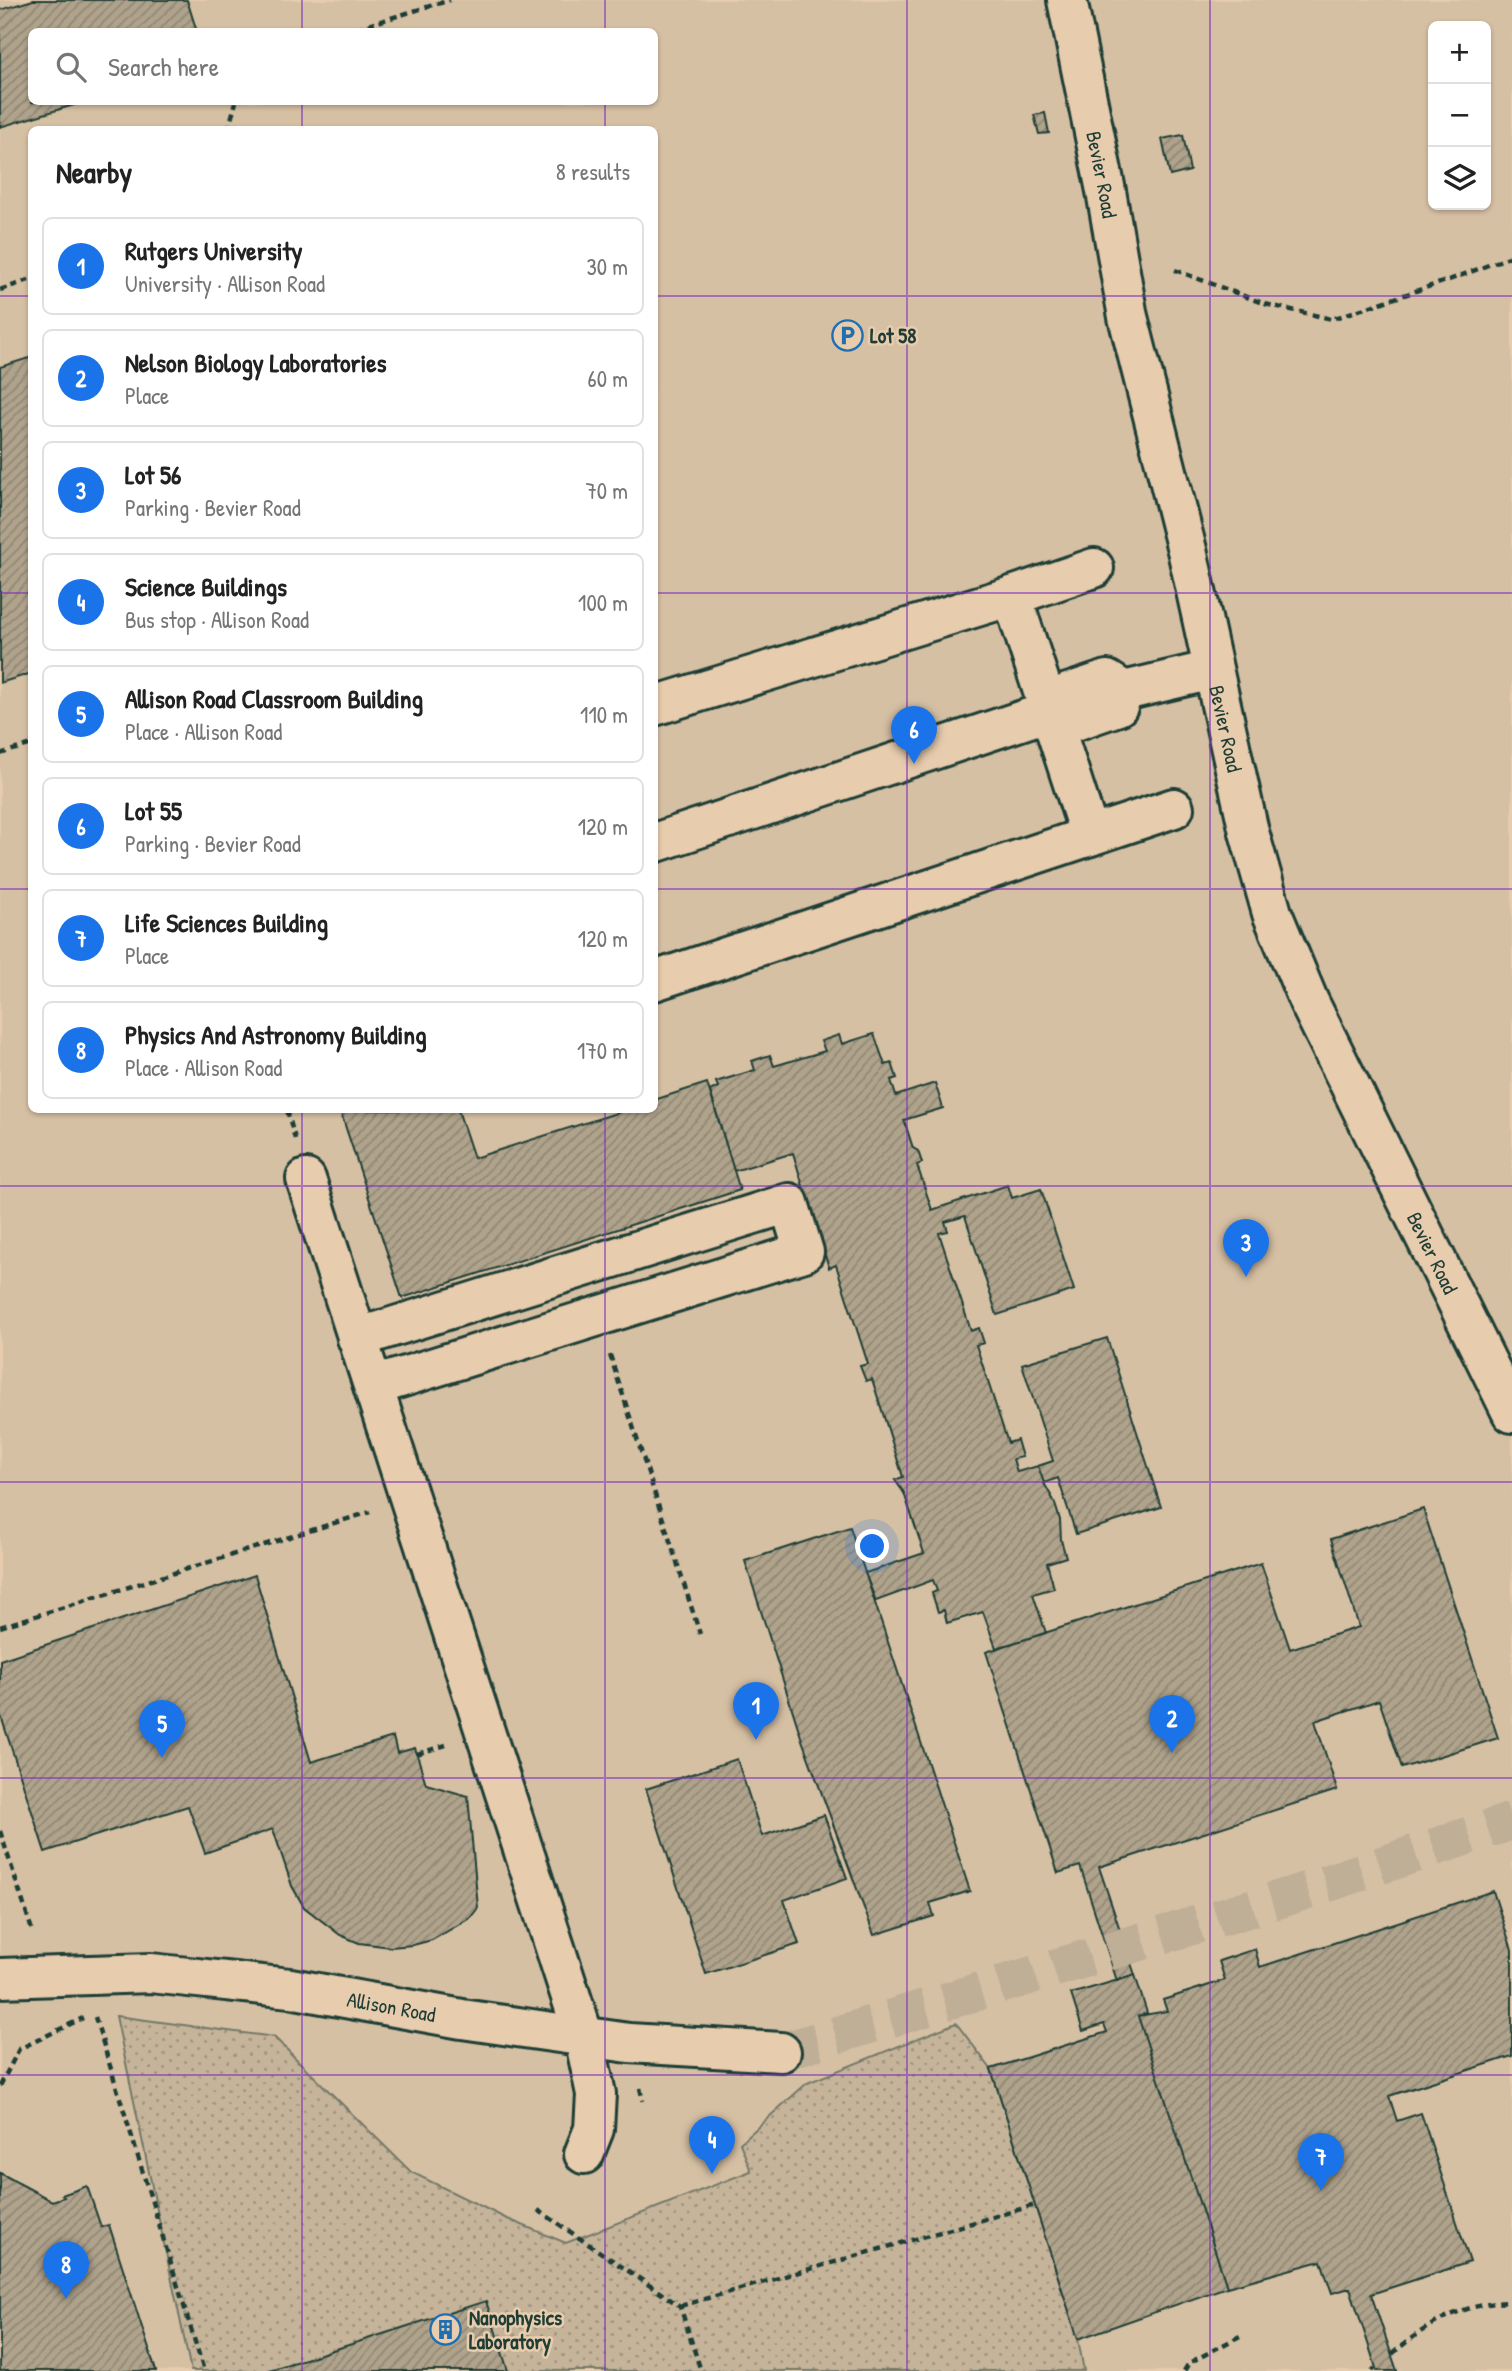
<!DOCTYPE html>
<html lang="en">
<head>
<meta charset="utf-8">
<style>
  :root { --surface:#fff; --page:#f6f6f6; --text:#222; --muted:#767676; --line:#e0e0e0; --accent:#1a73e8 }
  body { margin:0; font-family:"Patrick Hand",sans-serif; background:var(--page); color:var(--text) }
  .controls { position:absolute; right:21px; top:21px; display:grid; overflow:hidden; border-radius:10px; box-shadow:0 2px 5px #0004 }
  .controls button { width:63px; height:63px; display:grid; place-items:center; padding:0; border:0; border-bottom:2px solid var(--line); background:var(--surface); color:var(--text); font:35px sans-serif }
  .you { position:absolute; left:873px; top:1547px; width:24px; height:24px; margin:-18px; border:5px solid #fff; border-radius:50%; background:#1a73e8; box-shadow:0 0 0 10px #1a73e833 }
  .badge { display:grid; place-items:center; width:46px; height:46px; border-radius:50%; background:var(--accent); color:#fff; font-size:23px; font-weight:700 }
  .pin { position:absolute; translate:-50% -58px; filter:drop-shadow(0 2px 4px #0008) }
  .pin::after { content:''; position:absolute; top:37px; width:24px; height:21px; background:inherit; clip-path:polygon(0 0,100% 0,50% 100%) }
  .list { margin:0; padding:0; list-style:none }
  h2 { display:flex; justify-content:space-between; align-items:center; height:91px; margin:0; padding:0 28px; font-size:30px }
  h2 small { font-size:23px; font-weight:400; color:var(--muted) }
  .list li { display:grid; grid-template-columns:46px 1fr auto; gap:21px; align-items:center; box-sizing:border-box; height:98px; margin:0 14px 14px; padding:0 14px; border:2px solid var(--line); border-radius:10px }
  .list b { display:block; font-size:26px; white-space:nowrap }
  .list p { margin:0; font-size:23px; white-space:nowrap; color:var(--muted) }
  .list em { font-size:23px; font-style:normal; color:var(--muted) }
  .icon { flex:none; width:38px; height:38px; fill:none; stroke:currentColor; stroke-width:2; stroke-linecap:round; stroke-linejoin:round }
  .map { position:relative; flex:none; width:1512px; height:2371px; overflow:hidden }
  .search { position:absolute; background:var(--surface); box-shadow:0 2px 5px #0004; left:28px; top:28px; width:630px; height:77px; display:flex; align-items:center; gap:18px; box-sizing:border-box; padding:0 24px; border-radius:10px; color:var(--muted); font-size:26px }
  .panel { position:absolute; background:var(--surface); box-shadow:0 2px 5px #0004; left:28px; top:126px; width:630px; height:987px; border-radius:10px }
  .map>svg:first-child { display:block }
  .built { fill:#d6c0a4; fill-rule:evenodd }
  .grass { fill:url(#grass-dots); stroke:#727867; stroke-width:2 }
  .building { fill:url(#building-hatch); stroke:#1f3d34; stroke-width:2 }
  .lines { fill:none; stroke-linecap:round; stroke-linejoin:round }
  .minor-tunnel { stroke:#bfaf96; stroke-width:38; stroke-dasharray:38 19; stroke-linecap:butt }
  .minor-casing { stroke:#1f3d34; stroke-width:44 }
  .path { stroke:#1f3d34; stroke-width:4.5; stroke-dasharray:7 5; stroke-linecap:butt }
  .minor { stroke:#e7ccae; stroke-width:38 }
  .grid { fill:none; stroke:#7b2cbf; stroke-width:2; stroke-opacity:0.55 }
  .labels { text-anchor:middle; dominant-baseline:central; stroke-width:5; stroke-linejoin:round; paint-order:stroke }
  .street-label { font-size:21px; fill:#1f3d34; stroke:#e7ccae }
  .poi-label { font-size:21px; font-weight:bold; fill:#1f3d34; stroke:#e7ccae; text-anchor:start }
</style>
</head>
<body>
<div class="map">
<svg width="1512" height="2371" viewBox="0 0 1512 2371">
  <defs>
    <pattern id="grass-dots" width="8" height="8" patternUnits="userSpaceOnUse" patternTransform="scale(1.75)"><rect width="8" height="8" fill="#c6b49a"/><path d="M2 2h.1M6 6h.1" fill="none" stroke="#a0947e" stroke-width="1.8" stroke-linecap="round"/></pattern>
    <pattern id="building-hatch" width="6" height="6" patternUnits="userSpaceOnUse" patternTransform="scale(1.75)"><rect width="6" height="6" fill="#b0a38c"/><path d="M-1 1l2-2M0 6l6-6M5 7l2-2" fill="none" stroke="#8f8673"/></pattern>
  </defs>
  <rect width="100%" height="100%" fill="#e7ccae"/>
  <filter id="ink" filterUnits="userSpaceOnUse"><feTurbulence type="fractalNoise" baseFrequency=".0143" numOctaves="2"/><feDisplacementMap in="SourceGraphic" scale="14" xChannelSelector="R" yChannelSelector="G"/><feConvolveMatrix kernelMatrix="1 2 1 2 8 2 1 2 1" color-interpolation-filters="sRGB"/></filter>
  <g filter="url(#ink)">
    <path class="built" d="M 0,0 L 1512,0 L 1512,2371 L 0,2371 ZM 1433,26 L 1486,26 L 1486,205 L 1433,205 ZM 32,32 L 654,32 L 654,102 L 32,102 ZM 32,130 L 654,130 L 654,1110 L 32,1110 Z"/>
    <path class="grass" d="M 116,2016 L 274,2037 L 411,2172 L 505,2218 L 566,2243 L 751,2171 L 740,2143 L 807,2083 L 956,2023 L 991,2069 L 1078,2339 L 1084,2371 L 191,2371 Z"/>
    <path class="building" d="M 33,0 L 187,0 L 197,32 L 32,32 L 32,102 L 84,102 L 0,127 L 0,10 Z
      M 1045,113 L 1049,133 L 1039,134 L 1034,115 Z
      M 1183,135 L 1190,171 L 1170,176 L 1162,139 Z
      M 32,357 L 32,673 L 0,683 L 0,367 Z
      M 874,1034 L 885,1065 L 892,1063 L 897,1078 L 891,1080 L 896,1096 L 935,1083 L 943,1108 L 904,1120 L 913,1148 L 918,1151 L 922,1163 L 917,1165 L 932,1210 L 1008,1185 L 1012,1198 L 1041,1189 L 1074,1290 L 997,1315 L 965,1216 L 945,1222 L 948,1231 L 939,1233 L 971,1331 L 979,1328 L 984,1343 L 976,1345 L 1008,1443 L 1017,1440 L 1022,1457 L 1013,1459 L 1017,1472 L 1038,1466 L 1044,1483 L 1054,1501 L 1060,1520 L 1061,1540 L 1066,1557 L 1047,1563 L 1054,1588 L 1033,1594 L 1046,1633 L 996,1648 L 983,1612 L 947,1623 L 944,1610 L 938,1612 L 932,1593 L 937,1591 L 933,1580 L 876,1601 L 865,1573 L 924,1553 L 904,1493 L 895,1480 L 903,1477 L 872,1379 L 866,1381 L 860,1366 L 868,1364 L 836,1265 L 829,1268 L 808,1199 L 803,1201 L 798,1187 L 803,1186 L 793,1153 L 734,1171 L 710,1091 L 718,1087 L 716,1082 L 755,1070 L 752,1061 L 770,1055 L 774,1066 L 825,1051 L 821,1041 L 839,1035 L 842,1044 Z
      M 707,1083 L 740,1190 L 402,1298 L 340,1110 L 458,1110 L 474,1158 L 626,1110 L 654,1110 L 654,1100 Z
      M 1107,1338 L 1161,1507 L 1076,1534 L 1058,1478 L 1044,1483 L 1038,1466 L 1053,1461 L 1022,1364 Z
      M 1423,1509 L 1498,1738 L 1402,1768 L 1379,1700 L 1315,1721 L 1337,1790 L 1099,1867 L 1135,1975 L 1117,1981 L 1080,1866 L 1058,1873 L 986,1652 L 1261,1563 L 1290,1649 L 1359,1627 L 1331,1539 Z
      M 850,1527 L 970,1891 L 930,1903 L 934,1916 L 874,1935 L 802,1740 L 745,1561 Z
      M 255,1575 L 311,1762 L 393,1737 L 397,1753 L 415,1748 L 426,1784 L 468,1796 L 478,1908 L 470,1918 L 432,1940 L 413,1945 L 391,1947 L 359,1943 L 340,1935 L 304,1907 L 292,1886 L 273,1829 L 205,1853 L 188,1806 L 45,1852 L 0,1713 L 0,1660 Z
      M 737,1759 L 762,1836 L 824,1815 L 847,1878 L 784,1900 L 799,1944 L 706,1974 L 646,1789 Z
      M 1493,1891 L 1512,1950 L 1512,2056 L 1389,2096 L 1397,2121 L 1421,2113 L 1470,2262 L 1371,2294 L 1397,2371 L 1377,2371 L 1350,2288 L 1332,2293 L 1321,2261 L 1227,2287 L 1138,2016 L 1167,2011 L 1163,2000 L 1225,1980 L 1219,1961 L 1255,1949 L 1260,1967 Z
      M 1135,1975 L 1147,2013 L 1138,2016 L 1227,2287 L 1078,2339 L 991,2069 L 1107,2032 L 1104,2024 L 1083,2031 L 1071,1994 Z
      M 0,2173 L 52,2201 L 64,2197 L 62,2195 L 87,2186 L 101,2227 L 109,2225 L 156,2371 L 0,2371 Z
      M 486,2301 L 508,2371 L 266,2371 L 308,2358 Z"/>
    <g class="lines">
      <path class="minor-tunnel" d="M 781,2052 L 1290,1896 L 1512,1821"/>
      <defs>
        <g id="minor">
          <path id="s1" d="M 1067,0 L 1106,191 L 1128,317 L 1187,550 L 1249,832 L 1272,913 L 1309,1002 L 1512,1413"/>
          <path d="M 1012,596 L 1090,836"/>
          <path d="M 654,706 L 1012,596 L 1094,568"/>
          <path d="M 1050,711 L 1075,721 L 1118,706 L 1124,691"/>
          <path d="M 654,843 L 1050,711 L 1068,693 L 1107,680 L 1124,691 L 1212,670"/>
          <path d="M 654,981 L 1174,808"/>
          <path d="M 306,1179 L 584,2037 L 596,2094 L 594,2129 L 584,2154"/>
          <path d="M 357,1338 L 789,1203 L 804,1252 L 374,1386"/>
          <path id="s2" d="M 0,1978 L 151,1973 L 290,1988 L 462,2019 L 629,2043 L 781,2052"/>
        </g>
      </defs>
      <use href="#minor" class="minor-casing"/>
      <path class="path" d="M 345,32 L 450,0
        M 228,130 L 236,102
        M 1175,270 L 1265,304 L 1332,319 L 1449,280 L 1512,256
        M 0,290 L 32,279
        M 0,754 L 32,744
        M 287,1110 L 295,1139
        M 610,1355 L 700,1634
        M 0,1627 L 370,1512
        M 417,1754 L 446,1745
        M 0,1831 L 32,1930
        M 95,2017 L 204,2371
        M 0,2086 L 19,2049 L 83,2018
        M 640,2088 L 643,2101
        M 538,2210 L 680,2306 L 701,2371
        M 680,2306 L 1035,2205
        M 1392,2354 C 1428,2323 1463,2303 1512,2302
        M 1184,2371 L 1189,2363 L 1240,2336
        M 1372,2371 L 1375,2368"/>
      <use href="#minor" class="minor"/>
    </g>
  </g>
  <path class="grid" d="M 302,0 L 302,32M 605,0 L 605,32M 907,0 L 907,2371M 1210,0 L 1210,2371M 302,102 L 302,130M 605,102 L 605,130M 0,296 L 32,296M 654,296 L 1512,296M 0,593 L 32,593M 654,593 L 1512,593M 0,889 L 32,889M 654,889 L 1512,889M 302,1110 L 302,2371M 605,1110 L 605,2371M 0,1186 L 1512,1186M 0,1482 L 1512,1482M 0,1778 L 1512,1778M 0,2075 L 1512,2075"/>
  <defs>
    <symbol id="parking-ring" viewBox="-11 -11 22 22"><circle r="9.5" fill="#e7ccae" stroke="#1f6fb2" stroke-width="1.5"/><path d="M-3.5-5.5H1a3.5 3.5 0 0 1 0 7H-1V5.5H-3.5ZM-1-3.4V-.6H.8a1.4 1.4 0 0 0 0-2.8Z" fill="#1f6fb2"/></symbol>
    <symbol id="building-ring" viewBox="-11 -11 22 22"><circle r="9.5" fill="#e7ccae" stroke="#1f6fb2" stroke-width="1.5"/><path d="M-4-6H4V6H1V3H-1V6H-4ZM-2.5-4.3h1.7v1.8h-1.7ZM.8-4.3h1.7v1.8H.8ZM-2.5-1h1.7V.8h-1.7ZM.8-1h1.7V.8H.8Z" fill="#1f6fb2"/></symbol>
  </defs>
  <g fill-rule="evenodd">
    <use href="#parking-ring" x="830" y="318" width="35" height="35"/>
    <use href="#building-ring" x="428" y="2312" width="35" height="35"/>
  </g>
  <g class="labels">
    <g class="street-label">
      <text stroke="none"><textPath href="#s1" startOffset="178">Bevier Road</textPath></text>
      <text stroke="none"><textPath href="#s1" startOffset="746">Bevier Road</textPath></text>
      <text stroke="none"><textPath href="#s1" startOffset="1312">Bevier Road</textPath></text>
      <text stroke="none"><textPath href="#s2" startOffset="394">Allison Road</textPath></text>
    </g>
    <g class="poi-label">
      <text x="870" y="335">Lot 58</text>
      <text x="469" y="2317">Nanophysics<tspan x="469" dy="24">Laboratory</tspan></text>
    </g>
  </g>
</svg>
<div class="controls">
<button>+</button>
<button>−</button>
<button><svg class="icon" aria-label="layers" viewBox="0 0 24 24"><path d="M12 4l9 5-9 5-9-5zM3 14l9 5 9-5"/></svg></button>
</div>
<div class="you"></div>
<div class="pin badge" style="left:756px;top:1740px">1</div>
<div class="pin badge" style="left:1172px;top:1753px">2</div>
<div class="pin badge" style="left:1246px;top:1277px">3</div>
<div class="pin badge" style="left:712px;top:2174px">4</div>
<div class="pin badge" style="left:162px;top:1758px">5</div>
<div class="pin badge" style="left:914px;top:764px">6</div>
<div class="pin badge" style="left:1321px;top:2191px">7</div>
<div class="pin badge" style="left:66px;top:2299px">8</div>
<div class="search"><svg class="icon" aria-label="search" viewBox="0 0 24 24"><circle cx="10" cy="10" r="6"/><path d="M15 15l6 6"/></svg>Search here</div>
<section class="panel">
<h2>Nearby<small>8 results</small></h2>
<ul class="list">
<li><span class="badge">1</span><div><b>Rutgers University</b><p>University · Allison Road</p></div><em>30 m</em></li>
<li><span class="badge">2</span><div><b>Nelson Biology Laboratories</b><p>Place</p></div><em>60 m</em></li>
<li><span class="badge">3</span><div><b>Lot 56</b><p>Parking · Bevier Road</p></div><em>70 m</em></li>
<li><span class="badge">4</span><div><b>Science Buildings</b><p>Bus stop · Allison Road</p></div><em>100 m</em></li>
<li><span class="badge">5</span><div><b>Allison Road Classroom Building</b><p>Place · Allison Road</p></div><em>110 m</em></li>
<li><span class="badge">6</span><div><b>Lot 55</b><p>Parking · Bevier Road</p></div><em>120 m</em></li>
<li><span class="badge">7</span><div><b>Life Sciences Building</b><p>Place</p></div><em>120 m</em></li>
<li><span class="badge">8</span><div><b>Physics And Astronomy Building</b><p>Place · Allison Road</p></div><em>170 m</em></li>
</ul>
</section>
</div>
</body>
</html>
